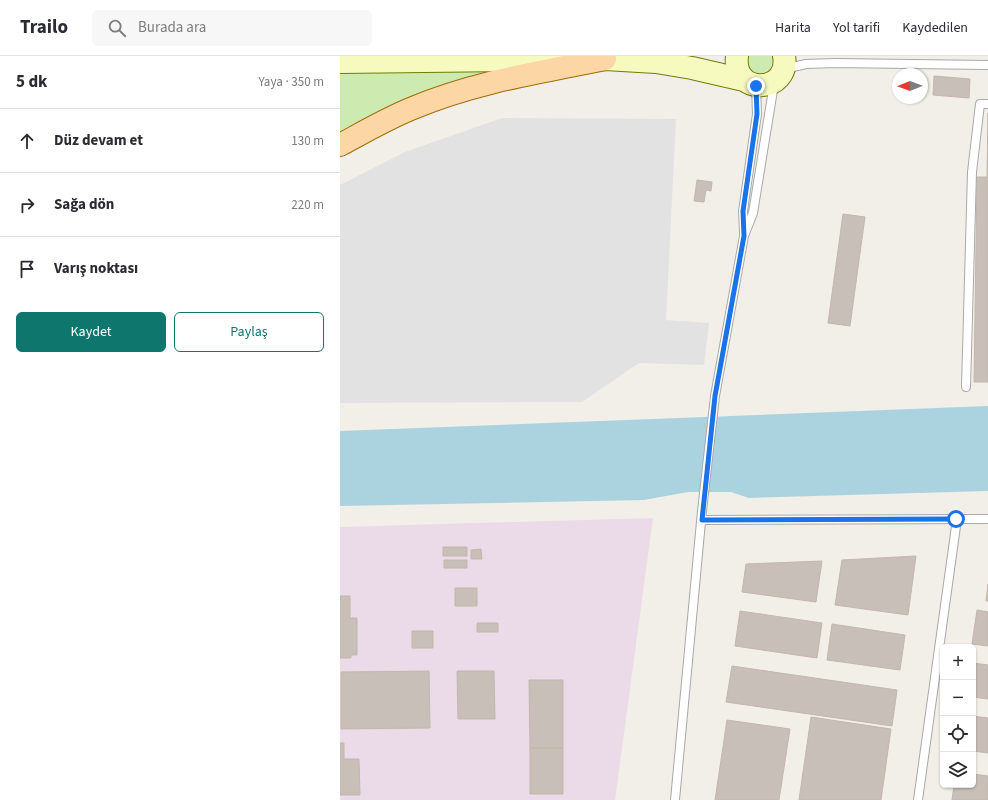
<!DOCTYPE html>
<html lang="tr">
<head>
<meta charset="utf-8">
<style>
  :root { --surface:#fff; --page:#f7f7f7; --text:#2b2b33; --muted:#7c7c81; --line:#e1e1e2; --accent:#0f766e }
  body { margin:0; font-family:"Source Sans 3",sans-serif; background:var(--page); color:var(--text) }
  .controls { position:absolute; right:12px; bottom:12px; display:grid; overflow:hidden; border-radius:6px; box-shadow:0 1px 3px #0004 }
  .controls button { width:36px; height:36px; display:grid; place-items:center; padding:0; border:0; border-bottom:1px solid var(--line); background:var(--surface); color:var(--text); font:20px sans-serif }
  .compass { position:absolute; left:552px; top:12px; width:36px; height:36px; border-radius:50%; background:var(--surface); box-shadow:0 1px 3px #0004; rotate:269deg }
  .stop { position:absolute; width:12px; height:12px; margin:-9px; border:3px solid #1a73e8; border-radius:50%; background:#fff }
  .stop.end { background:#1a73e8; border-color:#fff; box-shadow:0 1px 4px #0008 }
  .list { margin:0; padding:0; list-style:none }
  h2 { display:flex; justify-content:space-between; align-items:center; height:52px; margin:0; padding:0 16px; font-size:17px }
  h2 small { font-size:13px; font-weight:400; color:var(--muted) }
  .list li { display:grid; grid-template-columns:26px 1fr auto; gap:12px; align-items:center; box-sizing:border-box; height:64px; padding:0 16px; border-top:1px solid var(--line) }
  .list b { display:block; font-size:15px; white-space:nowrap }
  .list em { font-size:13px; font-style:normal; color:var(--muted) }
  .actions { display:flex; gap:8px; padding:12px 16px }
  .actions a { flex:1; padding:9px 0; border:1px solid var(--accent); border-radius:6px; text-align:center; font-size:14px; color:var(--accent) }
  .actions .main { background:var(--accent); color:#fff }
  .icon { flex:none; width:22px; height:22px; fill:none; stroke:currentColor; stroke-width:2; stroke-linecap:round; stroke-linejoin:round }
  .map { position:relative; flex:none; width:648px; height:744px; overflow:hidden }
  header { display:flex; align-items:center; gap:24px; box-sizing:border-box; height:56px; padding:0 20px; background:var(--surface); border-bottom:1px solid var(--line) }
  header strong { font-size:19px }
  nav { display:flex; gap:22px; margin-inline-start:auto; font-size:14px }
  .search { width:280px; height:36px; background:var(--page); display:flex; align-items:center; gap:10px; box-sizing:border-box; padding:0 14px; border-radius:6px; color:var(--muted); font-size:15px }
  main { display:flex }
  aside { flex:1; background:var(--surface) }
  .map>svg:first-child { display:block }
  .industrial { fill:#ebdbe8 }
  .grass { fill:#cdebb0 }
  .parking { fill:#e2e2e2 }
  .water { fill:#aad3df }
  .building { fill:#c7bfb8; stroke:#c4b6ab }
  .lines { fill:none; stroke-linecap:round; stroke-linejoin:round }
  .lane-casing { stroke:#a9a9a9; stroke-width:10 }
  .secondary-casing { stroke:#707d05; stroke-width:24 }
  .primary-casing { stroke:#a06b00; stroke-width:24 }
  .lane { stroke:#fff; stroke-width:8 }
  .secondary { stroke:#f7fabf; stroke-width:22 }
  .primary { stroke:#fcd6a4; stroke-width:22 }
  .route { stroke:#1a73e8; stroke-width:5 }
</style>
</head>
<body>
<header>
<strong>Trailo</strong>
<div class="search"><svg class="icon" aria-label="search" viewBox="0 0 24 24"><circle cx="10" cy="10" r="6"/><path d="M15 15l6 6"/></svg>Burada ara</div>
<nav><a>Harita</a><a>Yol tarifi</a><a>Kaydedilen</a></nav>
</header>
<main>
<aside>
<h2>5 dk<small>Yaya · 350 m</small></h2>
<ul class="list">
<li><svg class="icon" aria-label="ahead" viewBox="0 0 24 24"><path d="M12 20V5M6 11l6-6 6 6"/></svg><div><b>Düz devam et</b></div><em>130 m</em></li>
<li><svg class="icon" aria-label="right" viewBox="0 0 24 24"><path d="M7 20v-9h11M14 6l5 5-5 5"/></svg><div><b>Sağa dön</b></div><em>220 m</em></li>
<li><svg class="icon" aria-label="arrive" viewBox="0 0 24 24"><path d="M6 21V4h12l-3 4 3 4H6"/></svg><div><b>Varış noktası</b></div></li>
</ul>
<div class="actions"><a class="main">Kaydet</a><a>Paylaş</a></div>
</aside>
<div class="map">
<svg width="648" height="744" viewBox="0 0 648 744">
  <rect width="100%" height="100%" fill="#f2efe9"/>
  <path class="industrial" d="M 313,462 L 275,744 L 0,744 L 0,471 Z"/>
  <path class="grass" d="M 403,0 L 434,0 L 435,9 L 429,19 L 412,21 Z
    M 162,13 L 0,78 L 0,14 Z"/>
  <path class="parking" d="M 162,62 L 336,63 L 326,264 L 369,267 L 364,309 L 299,307 L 242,346 L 0,347 L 0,129 L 65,96 Z"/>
  <path class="water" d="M 648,350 L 648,435 L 409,442 L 391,436 L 348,436 L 304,444 L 0,450 L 0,375 Z"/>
  <path class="building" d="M 594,20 L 630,23 L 629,42 L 593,39 Z
    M 648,57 L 648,326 L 634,326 L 637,121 L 647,121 Z
    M 357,124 L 372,126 L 371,135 L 366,134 L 364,146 L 354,145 Z
    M 503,158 L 525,161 L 510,270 L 488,267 Z
    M 103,491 L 127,491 L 127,500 L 103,500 Z
    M 141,493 L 142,503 L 131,503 L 131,494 Z
    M 576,500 L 568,559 L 495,549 L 502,504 Z
    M 104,504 L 127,504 L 127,512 L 104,512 Z
    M 482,505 L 476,546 L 402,536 L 406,508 Z
    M 648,528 L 648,545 L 646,545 Z
    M 115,532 L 137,532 L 137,550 L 115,550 Z
    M 0,540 L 10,540 L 10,562 L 17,562 L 17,599 L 11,599 L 11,602 L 0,602 Z
    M 637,554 L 648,556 L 648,590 L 632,588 Z
    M 400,555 L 482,567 L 477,602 L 395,590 Z
    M 137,567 L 158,567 L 158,576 L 137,576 Z
    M 492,568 L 565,579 L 560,614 L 487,604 Z
    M 72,575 L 93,575 L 93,592 L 72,592 Z
    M 633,607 L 648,609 L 648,643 L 633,641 Z
    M 392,610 L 557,634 L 552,670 L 386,646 Z
    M 89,615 L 90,672 L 1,673 L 1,616 Z
    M 117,615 L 154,615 L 155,663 L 118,663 Z
    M 189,624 L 223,624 L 223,692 L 190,692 Z
    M 633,660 L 648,662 L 648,697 L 633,695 Z
    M 471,661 L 551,673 L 541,744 L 459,744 Z
    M 387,664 L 450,673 L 439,744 L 375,744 Z
    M 0,687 L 4,687 L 4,703 L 19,703 L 20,739 L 0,739 Z
    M 190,692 L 223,692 L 223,738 L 190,738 Z
    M 633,718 L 648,720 L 648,744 L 612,744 L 614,729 L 633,729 Z"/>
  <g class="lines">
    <defs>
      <path id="lane" d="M 444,13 L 466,8 L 495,7 L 648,9
        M 404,177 L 403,155 L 417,58 L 416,30
        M 626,331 L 632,116 L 640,48 L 648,48
        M 362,464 L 648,463
        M 335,744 L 362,455 L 375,340 L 404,180 L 413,157 L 434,28
        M 578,744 L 617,463"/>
      <path id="secondary" d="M 397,0 C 392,41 451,37 444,0
        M 0,6 L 265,3 L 316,6 L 352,12 L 404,24"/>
      <path id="primary" d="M 0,89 C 24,76 48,62 73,52 C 135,26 201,16 265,3"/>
    </defs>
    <use href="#lane" class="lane-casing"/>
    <use href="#secondary" class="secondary-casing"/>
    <use href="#primary" class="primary-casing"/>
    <use href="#lane" class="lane"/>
    <use href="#secondary" class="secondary"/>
    <use href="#primary" class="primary"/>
  </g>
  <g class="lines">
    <path class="route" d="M 416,30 L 417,58 L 403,155 L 404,180 L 375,340 L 362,464 L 616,463"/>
  </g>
</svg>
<div class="controls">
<button>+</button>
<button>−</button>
<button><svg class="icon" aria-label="locate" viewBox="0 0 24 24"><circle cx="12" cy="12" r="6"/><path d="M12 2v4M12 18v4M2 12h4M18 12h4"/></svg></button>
<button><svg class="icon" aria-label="layers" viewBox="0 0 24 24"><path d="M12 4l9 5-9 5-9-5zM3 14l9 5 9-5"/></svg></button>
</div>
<svg class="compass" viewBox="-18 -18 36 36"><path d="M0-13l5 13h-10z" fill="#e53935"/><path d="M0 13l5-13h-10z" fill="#7c7c81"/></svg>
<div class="stop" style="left:616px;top:463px"></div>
<div class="stop end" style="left:416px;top:30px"></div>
</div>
</main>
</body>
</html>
